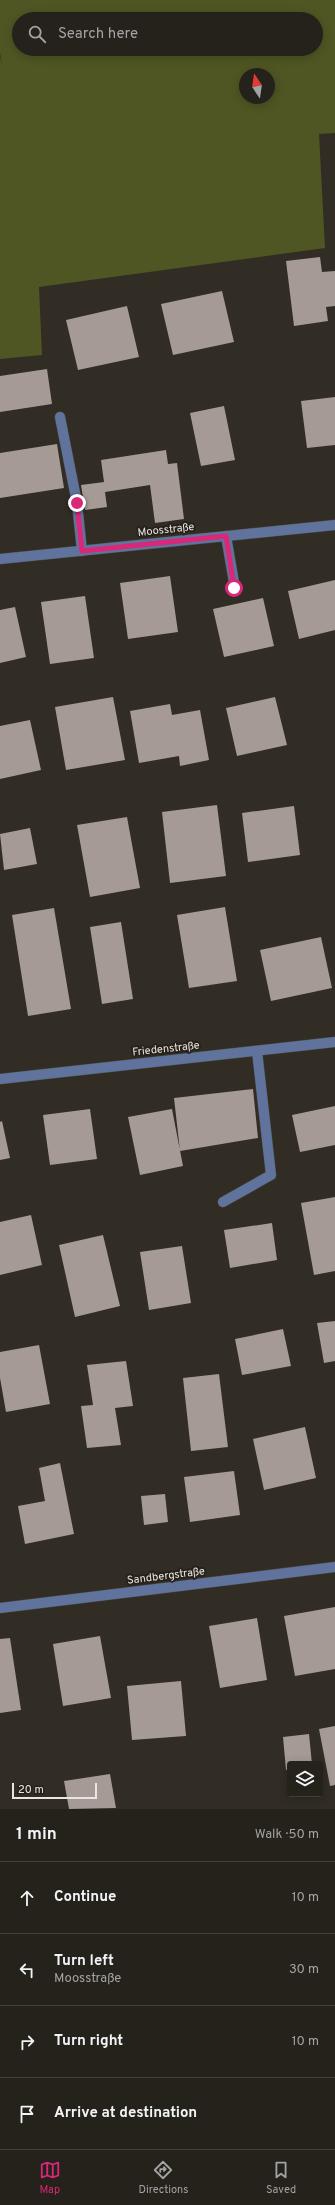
<!DOCTYPE html>
<html lang="en">
<head>
<meta charset="utf-8">
<style>
  :root { --surface:#25211b; --page:#2d2924; --text:#f1f3f6; --muted:#a3a3a3; --line:#423e3a; --accent:#db2777 }
  body { margin:0; font-family:Overpass,sans-serif; background:var(--page); color:var(--text) }
  .controls { position:absolute; right:12px; bottom:12px; display:grid; overflow:hidden; border-radius:4px; box-shadow:0 2px 10px #0003 }
  .controls button { width:36px; height:36px; display:grid; place-items:center; padding:0; border:0; border-bottom:1px solid var(--line); background:var(--surface); color:var(--text); font:20px sans-serif }
  .compass { position:absolute; left:239px; top:68px; width:36px; height:36px; border-radius:50%; background:var(--surface); box-shadow:0 2px 10px #0003; rotate:347deg }
  .scale { position:absolute; left:12px; bottom:10px; width:85px; box-sizing:border-box; padding-left:4px; border:2px solid #e9e5e0; border-top:0; font-size:11px; line-height:14px; white-space:nowrap; color:#e9e5e0; -webkit-text-stroke:3px #27221b; paint-order:stroke }
  .stop { position:absolute; width:12px; height:12px; margin:-9px; border:3px solid #db2777; border-radius:50%; background:#fff }
  .stop.end { background:#db2777; border-color:#fff; box-shadow:0 1px 4px #0008 }
  .list { margin:0; padding:0; list-style:none }
  h2 { display:flex; justify-content:space-between; align-items:center; height:52px; margin:0; padding:0 16px; font-size:17px }
  h2 small { font-size:13px; font-weight:400; color:var(--muted) }
  .list li { display:grid; grid-template-columns:26px 1fr auto; gap:12px; align-items:center; box-sizing:border-box; height:72px; padding:0 16px; border-top:1px solid var(--line) }
  .list b { display:block; font-size:15px; white-space:nowrap }
  .list p { margin:0; font-size:13px; white-space:nowrap; color:var(--muted) }
  .list em { font-size:13px; font-style:normal; color:var(--muted) }
  .icon { flex:none; width:22px; height:22px; fill:none; stroke:currentColor; stroke-width:2; stroke-linecap:round; stroke-linejoin:round }
  .map { position:relative; flex:none; width:335px; height:1809px; overflow:hidden }
  .search { position:absolute; background:var(--surface); box-shadow:0 2px 10px #0003; left:12px; right:12px; top:12px; height:44px; display:flex; align-items:center; gap:10px; box-sizing:border-box; padding:0 14px; border-radius:22px; color:var(--muted); font-size:15px }
  .sheet { height:340px; background:var(--surface) }
  nav { display:flex; justify-content:space-around; align-items:center; box-sizing:border-box; height:56px; border-top:1px solid var(--line); background:var(--surface); font-size:11px; color:var(--muted) }
  nav a { display:grid; justify-items:center; gap:2px }
  nav .on { color:var(--accent) }
  .map>svg:first-child { display:block }
  .green { fill:#4f5623; fill-rule:evenodd }
  .building { fill:#a69a96 }
  .lines { fill:none; stroke-linecap:round; stroke-linejoin:round }
  .minor-casing { stroke:#4e4a42; stroke-width:11 }
  .minor { stroke:#5f739d; stroke-width:10 }
  .route { stroke:#db2777; stroke-width:5 }
  .labels { text-anchor:middle; dominant-baseline:central; stroke-width:4; stroke-linejoin:round; paint-order:stroke }
  .street-label { font-size:11px; fill:#e9e5e0; stroke:#27221b }
</style>
</head>
<body>
<div class="map">
<svg width="335" height="1809" viewBox="0 0 335 1809">
  <rect width="100%" height="100%" fill="#312c24"/>
  <path class="green" d="M 0,0 L 335,0 L 335,133 L 319,134 L 325,248 L 39,287 L 42,355 L 0,359 L 0,57 L 2,65 L 0,53 ZM 19,19 L 316,19 L 316,49 L 19,49 ZM 245,74 L 269,74 L 269,98 L 245,98 Z"/>
  <path class="building" d="M 320,257 L 322,272 L 335,271 L 335,306 L 326,307 L 328,321 L 294,326 L 286,261 Z
    M 222,291 L 234,342 L 173,355 L 161,304 Z
    M 127,306 L 139,357 L 78,370 L 66,320 Z
    M 47,369 L 52,404 L 0,412 L 0,376 Z
    M 335,397 L 335,445 L 307,448 L 301,401 Z
    M 224,406 L 235,460 L 201,466 L 190,413 Z
    M 57,444 L 64,488 L 0,498 L 0,453 Z
    M 166,450 L 168,464 L 177,463 L 184,519 L 155,523 L 150,485 L 105,492 L 107,507 L 85,510 L 81,485 L 104,482 L 101,460 Z
    M 170,576 L 178,632 L 128,639 L 120,583 Z
    M 335,580 L 335,630 L 299,639 L 288,591 Z
    M 85,596 L 94,658 L 50,664 L 41,602 Z
    M 263,598 L 274,646 L 224,657 L 213,609 Z
    M 15,607 L 26,657 L 0,663 L 0,610 Z
    M 113,697 L 125,760 L 66,770 L 55,707 Z
    M 275,697 L 287,745 L 237,756 L 226,708 Z
    M 170,704 L 172,715 L 200,710 L 209,760 L 180,766 L 179,756 L 139,763 L 130,711 Z
    M 30,720 L 41,770 L 0,779 L 0,726 Z
    M 217,805 L 226,876 L 170,883 L 162,812 Z
    M 294,806 L 300,855 L 248,862 L 242,813 Z
    M 127,817 L 140,888 L 90,897 L 77,825 Z
    M 30,828 L 37,864 L 4,870 L 0,834 Z
    M 225,907 L 237,981 L 189,988 L 177,915 Z
    M 54,908 L 71,1009 L 28,1016 L 12,915 Z
    M 121,922 L 133,999 L 102,1004 L 90,927 Z
    M 321,937 L 332,988 L 271,1001 L 260,950 Z
    M 253,1089 L 258,1138 L 180,1151 L 174,1098 Z
    M 335,1106 L 335,1145 L 300,1152 L 292,1115 Z
    M 90,1109 L 97,1159 L 50,1165 L 43,1115 Z
    M 172,1109 L 183,1166 L 140,1175 L 128,1117 Z
    M 2,1121 L 10,1158 L 0,1160 L 0,1122 Z
    M 335,1197 L 335,1271 L 314,1275 L 301,1203 Z
    M 31,1215 L 42,1265 L 0,1275 L 0,1222 Z
    M 272,1223 L 277,1260 L 230,1268 L 224,1230 Z
    M 103,1235 L 120,1306 L 75,1317 L 59,1245 Z
    M 182,1246 L 191,1303 L 149,1310 L 140,1252 Z
    M 335,1321 L 335,1361 L 324,1363 L 317,1323 Z
    M 283,1329 L 291,1366 L 242,1375 L 235,1339 Z
    M 39,1345 L 50,1404 L 6,1412 L 0,1378 L 0,1352 Z
    M 126,1361 L 133,1406 L 115,1408 L 121,1445 L 87,1448 L 81,1406 L 93,1405 L 87,1365 Z
    M 219,1374 L 228,1447 L 191,1451 L 183,1378 Z
    M 305,1427 L 316,1478 L 264,1490 L 253,1439 Z
    M 60,1463 L 74,1534 L 25,1544 L 18,1506 L 45,1501 L 39,1468 Z
    M 234,1471 L 240,1515 L 190,1522 L 184,1477 Z
    M 165,1494 L 168,1522 L 144,1525 L 141,1496 Z
    M 335,1607 L 335,1669 L 295,1676 L 284,1616 Z
    M 257,1618 L 267,1680 L 220,1688 L 209,1626 Z
    M 100,1636 L 111,1698 L 63,1706 L 53,1644 Z
    M 10,1638 L 21,1710 L 0,1713 L 0,1639 Z
    M 181,1681 L 186,1736 L 132,1740 L 127,1686 Z
    M 335,1726 L 335,1785 L 330,1786 L 319,1729 Z
    M 309,1734 L 312,1764 L 290,1764 L 290,1769 L 286,1770 L 283,1737 Z
    M 110,1774 L 116,1808 L 69,1809 L 64,1781 Z"/>
  <g class="lines">
    <defs>
      <path id="minor" d="M 60,417 L 77,503 L 82,551
        M 226,536 L 235,588
        M 0,559 L 335,525
        M 0,1079 L 335,1042
        M 223,1202 L 271,1175 L 257,1051
        M 0,1608 L 335,1567"/>
    </defs>
    <use href="#minor" class="minor-casing"/>
    <use href="#minor" class="minor"/>
  </g>
  <g class="lines">
    <path class="route" d="M 77,503 L 82,551 L 226,536 L 234,588"/>
  </g>
  <g class="labels">
    <g class="street-label">
      <text transform="translate(166 530) rotate(-6)">Moosstraße</text>
      <text transform="translate(166 1049) rotate(-6)">Friedenstraße</text>
      <text transform="translate(166 1576) rotate(-7)">Sandbergstraße</text>
    </g>
  </g>
</svg>
<div class="controls">
<button><svg class="icon" aria-label="layers" viewBox="0 0 24 24"><path d="M12 4l9 5-9 5-9-5zM3 14l9 5 9-5"/></svg></button>
</div>
<svg class="compass" viewBox="-18 -18 36 36"><path d="M0-13l5 13h-10z" fill="#e53935"/><path d="M0 13l5-13h-10z" fill="#a3a3a3"/></svg>
<div class="scale">20 m</div>
<div class="stop" style="left:234px;top:588px"></div>
<div class="stop end" style="left:77px;top:503px"></div>
<div class="search"><svg class="icon" aria-label="search" viewBox="0 0 24 24"><circle cx="10" cy="10" r="6"/><path d="M15 15l6 6"/></svg>Search here</div>
</div>
<section class="sheet">
<h2>1 min<small>Walk · 50 m</small></h2>
<ul class="list">
<li><svg class="icon" aria-label="ahead" viewBox="0 0 24 24"><path d="M12 20V5M6 11l6-6 6 6"/></svg><div><b>Continue</b></div><em>10 m</em></li>
<li><svg class="icon" aria-label="left" viewBox="0 0 24 24"><path d="M17 20v-9H6M10 6l-5 5 5 5"/></svg><div><b>Turn left</b><p>Moosstraße</p></div><em>30 m</em></li>
<li><svg class="icon" aria-label="right" viewBox="0 0 24 24"><path d="M7 20v-9h11M14 6l5 5-5 5"/></svg><div><b>Turn right</b></div><em>10 m</em></li>
<li><svg class="icon" aria-label="arrive" viewBox="0 0 24 24"><path d="M6 21V4h12l-3 4 3 4H6"/></svg><div><b>Arrive at destination</b></div></li>
</ul>
</section>
<nav>
<a class="on"><svg class="icon" aria-label="map" viewBox="0 0 24 24"><path d="M3 6l6-2 6 2 6-2v14l-6 2-6-2-6 2zM9 4v14M15 6v14"/></svg>Map</a>
<a><svg class="icon" aria-label="directions" viewBox="0 0 24 24"><path d="M12 3l9 9-9 9-9-9zM9 14v-3h6M13 9l2 2-2 2"/></svg>Directions</a>
<a><svg class="icon" aria-label="saved" viewBox="0 0 24 24"><path d="M7 4h10v16l-5-4-5 4z"/></svg>Saved</a>
</nav>
</body>
</html>
